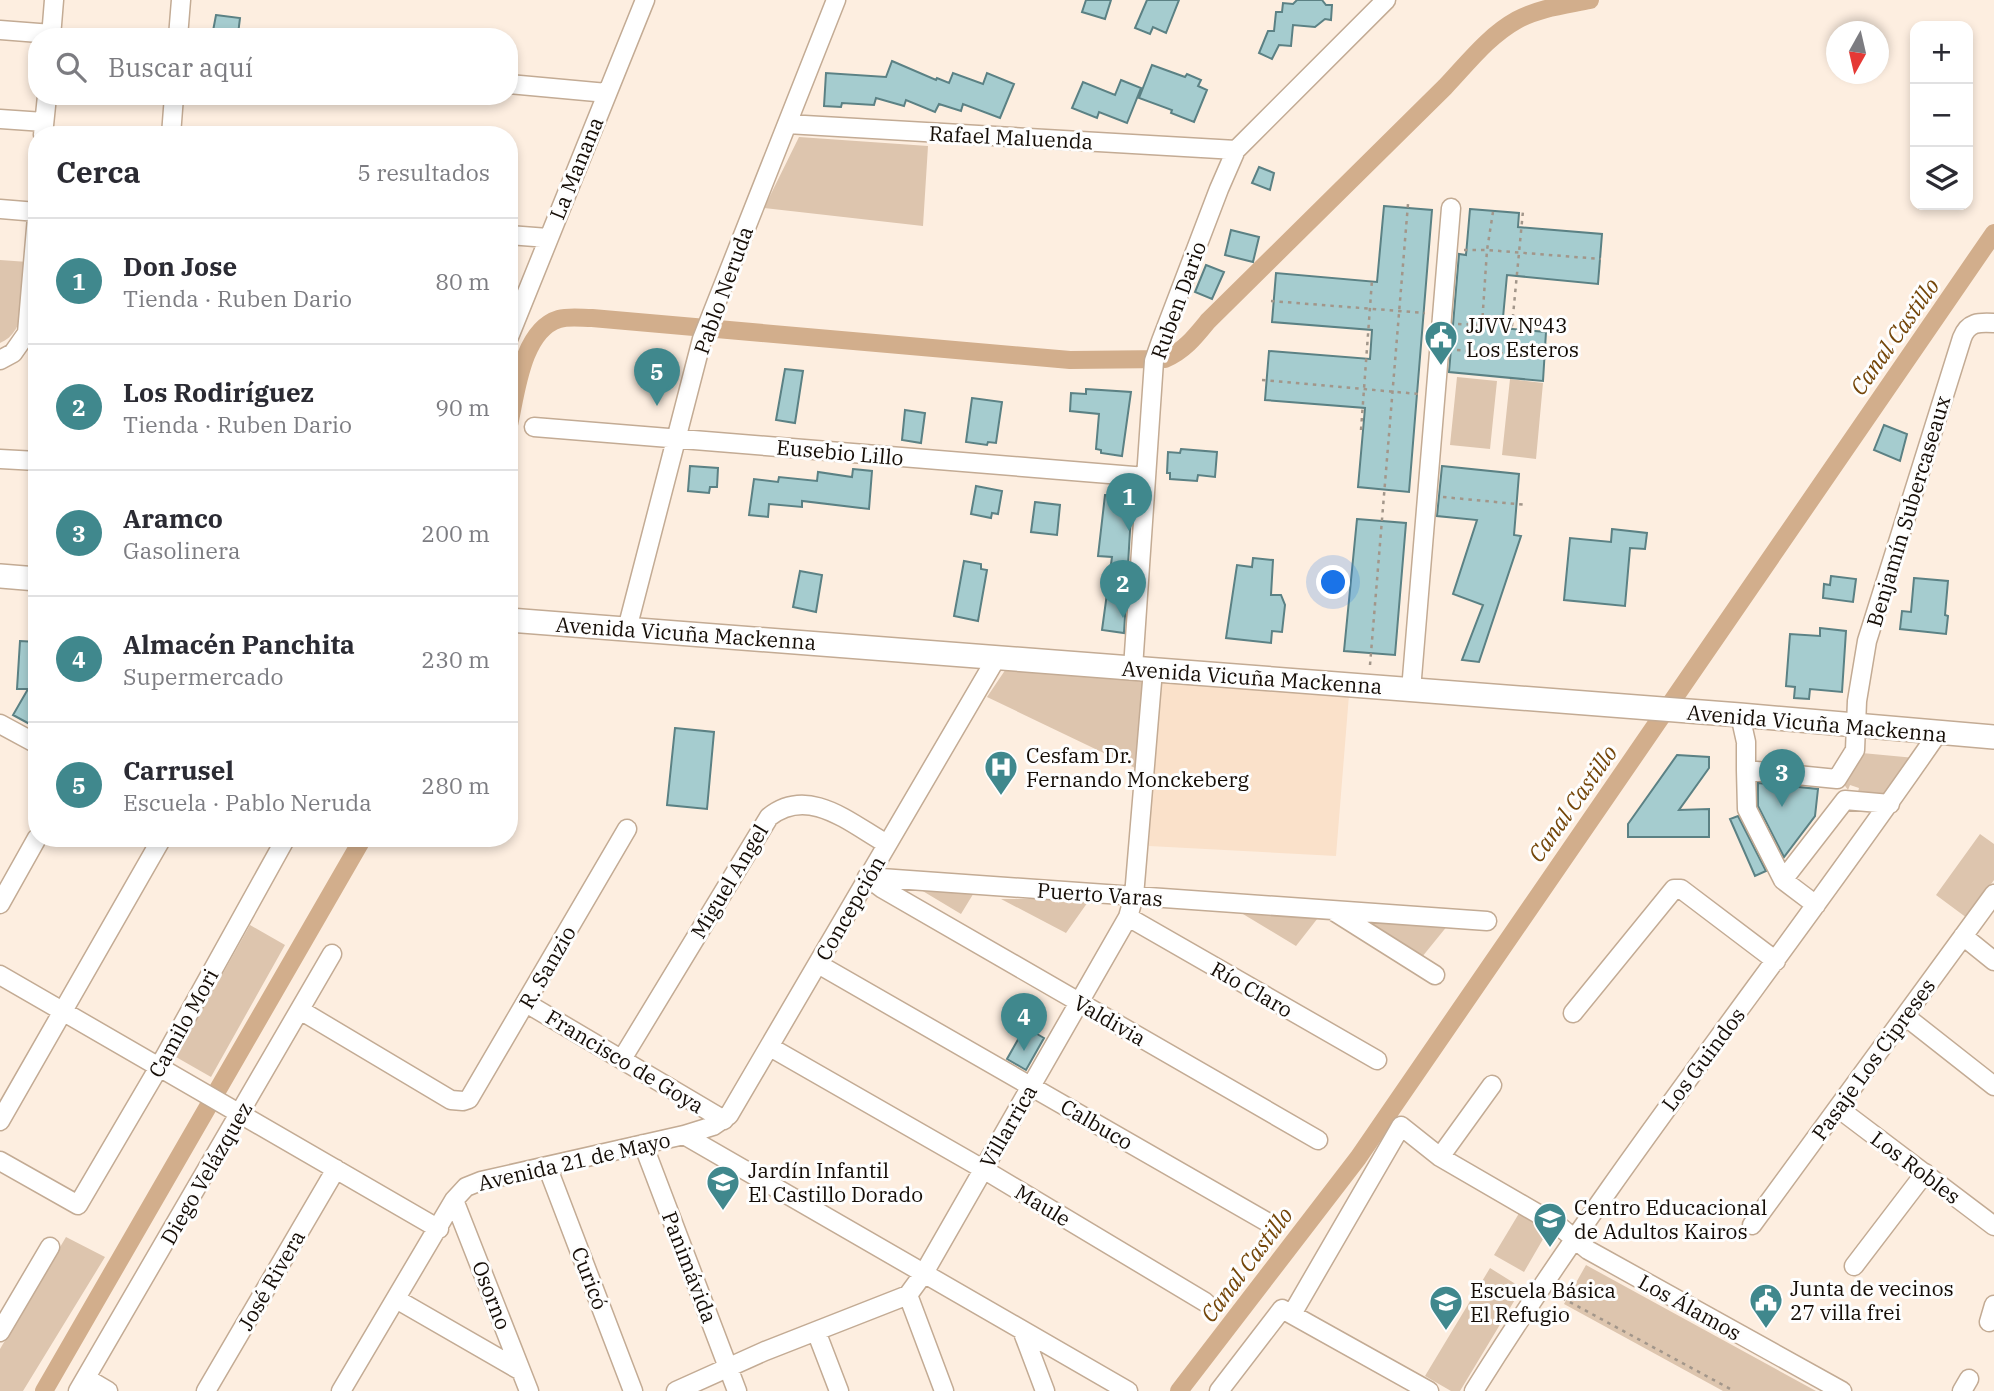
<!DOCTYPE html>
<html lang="es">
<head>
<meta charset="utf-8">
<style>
  :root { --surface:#fff; --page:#f7f7f7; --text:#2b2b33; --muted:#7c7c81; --line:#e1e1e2; --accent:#40888d }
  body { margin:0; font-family:"IBM Plex Serif",serif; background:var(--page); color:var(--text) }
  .controls { position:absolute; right:21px; top:21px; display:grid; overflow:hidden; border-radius:14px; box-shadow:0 4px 10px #0003 }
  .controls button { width:63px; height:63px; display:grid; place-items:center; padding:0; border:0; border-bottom:2px solid var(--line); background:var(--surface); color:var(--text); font:35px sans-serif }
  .compass { position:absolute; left:1826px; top:21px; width:63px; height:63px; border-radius:50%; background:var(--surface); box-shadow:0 4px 10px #0003; rotate:188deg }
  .you { position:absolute; left:1334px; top:583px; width:24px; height:24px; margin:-18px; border:5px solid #fff; border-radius:50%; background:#1a73e8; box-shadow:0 0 0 10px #1a73e833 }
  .badge { display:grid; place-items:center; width:46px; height:46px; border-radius:50%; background:var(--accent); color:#fff; font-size:23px; font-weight:700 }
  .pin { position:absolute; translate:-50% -58px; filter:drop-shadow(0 2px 4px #0008) }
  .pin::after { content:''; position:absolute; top:37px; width:24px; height:21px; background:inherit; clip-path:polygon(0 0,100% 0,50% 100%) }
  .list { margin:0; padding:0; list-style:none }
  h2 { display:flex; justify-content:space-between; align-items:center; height:91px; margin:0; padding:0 28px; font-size:30px }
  h2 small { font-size:23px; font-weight:400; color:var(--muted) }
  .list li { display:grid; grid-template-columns:46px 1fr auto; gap:21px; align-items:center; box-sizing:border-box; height:126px; padding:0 28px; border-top:2px solid var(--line) }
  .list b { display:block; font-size:26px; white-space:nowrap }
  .list p { margin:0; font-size:23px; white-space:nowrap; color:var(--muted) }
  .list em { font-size:23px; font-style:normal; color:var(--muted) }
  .icon { flex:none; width:38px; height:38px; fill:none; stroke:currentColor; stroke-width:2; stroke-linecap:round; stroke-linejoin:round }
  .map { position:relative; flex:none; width:1994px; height:1391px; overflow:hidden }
  .search { position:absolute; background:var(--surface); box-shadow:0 4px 10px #0003; left:28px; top:28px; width:490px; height:77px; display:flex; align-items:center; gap:18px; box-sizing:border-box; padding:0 24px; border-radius:28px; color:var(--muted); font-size:26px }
  .panel { position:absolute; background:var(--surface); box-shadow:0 4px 10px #0003; left:28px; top:126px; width:490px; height:721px; border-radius:28px }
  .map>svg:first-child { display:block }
  .built { fill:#fae1ca }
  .green { fill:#ddc5ae }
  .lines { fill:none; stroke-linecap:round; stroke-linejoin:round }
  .canal { stroke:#d2ae8c; stroke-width:18 }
  .building { fill:#a5cccf; stroke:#5b8184; stroke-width:2 }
  .minor-casing { stroke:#c3ab94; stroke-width:21 }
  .major-casing { stroke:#c3ab94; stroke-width:26 }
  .path { stroke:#a2968a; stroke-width:2.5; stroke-dasharray:3.5 5; stroke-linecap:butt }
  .minor { stroke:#fff; stroke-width:18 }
  .major { stroke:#fff; stroke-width:23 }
  .labels { text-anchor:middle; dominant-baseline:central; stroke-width:6; stroke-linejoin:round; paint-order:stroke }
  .street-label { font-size:21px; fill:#150d06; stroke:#fefefe }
  .poi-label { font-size:21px; fill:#150d06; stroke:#fefefe; text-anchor:start }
  .water-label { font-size:23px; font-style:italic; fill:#744609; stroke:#fefefe }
</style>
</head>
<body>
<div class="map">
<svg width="1994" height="1391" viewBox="0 0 1994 1391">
  <rect width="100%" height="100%" fill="#fdeee0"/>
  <path class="built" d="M 1158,677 L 1349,695 L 1336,856 L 1149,846 Z"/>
  <path class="green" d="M 799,137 L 928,146 L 923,226 L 764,208 Z
    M 0,260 L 28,262 C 25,287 28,332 0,343 Z
    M 1457,377 L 1497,381 L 1490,449 L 1450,445 Z
    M 1510,379 L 1543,383 L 1536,459 L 1502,455 Z
    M 1012,660 L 1146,670 L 1135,768 L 987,697 Z
    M 1862,753 L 1915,758 L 1880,799 L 1858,792 L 1859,788 L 1850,785 L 1848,790 L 1843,783 Z
    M 1980,834 L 1994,844 L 1994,880 L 1967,918 L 1936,895 Z
    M 916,887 L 975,891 L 961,914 Z
    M 1001,899 L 1090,899 L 1066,933 Z
    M 1233,908 L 1321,914 L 1296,946 Z
    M 1359,919 L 1448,925 L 1422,957 Z
    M 250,925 L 285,945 L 211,1077 L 176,1057 Z
    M 1521,1210 L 1550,1227 L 1524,1272 L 1494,1255 Z
    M 66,1237 L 105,1257 L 23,1391 L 0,1391 L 0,1349 Z
    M 1586,1265 L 1816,1391 L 1723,1391 L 1564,1304 Z
    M 1490,1268 L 1522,1288 L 1460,1391 L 1451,1391 L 1425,1376 Z"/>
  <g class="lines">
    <path class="canal" d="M 509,425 C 516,394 522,330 559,319 C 569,316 582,318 592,318 L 1070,360 L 1165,359 C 1184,351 1195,337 1208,321 L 1445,87 C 1467,64 1488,36 1517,20 C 1539,8 1566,5 1590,0
      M 44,1391 L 363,838
      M 1179,1391 L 1358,1158 L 1994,233"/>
  </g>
  <path class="building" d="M 1086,0 L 1111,0 L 1105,19 L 1082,12 Z
    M 1147,0 L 1179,0 L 1166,33 L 1153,27 L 1150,34 L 1135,28 Z
    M 1297,0 L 1322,0 L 1326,5 L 1332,5 L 1331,20 L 1325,19 L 1315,27 L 1293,25 L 1291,46 L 1279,45 L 1272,59 L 1259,53 L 1268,31 L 1274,31 L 1276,12 L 1282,12 L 1283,3 L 1293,4 Z
    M 216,15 L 240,18 L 238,34 L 213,31 Z
    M 892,61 L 936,80 L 937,78 L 949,83 L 953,73 L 983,84 L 987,73 L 1014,84 L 1000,118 L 963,104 L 961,111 L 939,104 L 935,112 L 906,100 L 904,106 L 876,98 L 874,105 L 842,103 L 841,107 L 824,106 L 826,73 L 886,77 Z
    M 1152,65 L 1185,77 L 1187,74 L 1201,80 L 1198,86 L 1207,90 L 1194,122 L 1171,113 L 1172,110 L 1139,98 Z
    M 1121,80 L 1141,88 L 1127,123 L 1099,112 L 1097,118 L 1072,108 L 1083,82 L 1115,95 Z
    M 1259,167 L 1274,173 L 1270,190 L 1252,183 Z
    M 1384,206 L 1432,210 L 1409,492 L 1358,487 L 1365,408 L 1265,400 L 1269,351 L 1370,359 L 1372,330 L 1272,322 L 1276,273 L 1377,282 Z
    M 1470,209 L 1519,213 L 1518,227 L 1602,234 L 1598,284 L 1507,275 L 1502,328 L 1546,332 L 1543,381 L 1449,372 L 1459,254 L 1466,255 Z
    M 1231,230 L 1259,237 L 1253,262 L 1225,255 Z
    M 1206,265 L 1224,272 L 1212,299 L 1195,292 Z
    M 785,369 L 803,371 L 795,423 L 776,420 Z
    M 1086,389 L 1131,392 L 1122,456 L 1101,453 L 1101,450 L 1096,449 L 1099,414 L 1070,411 L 1071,393 L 1086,394 Z
    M 972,398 L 1002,402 L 996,443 L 988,442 L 987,445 L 966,442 Z
    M 905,410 L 925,413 L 921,443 L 902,440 Z
    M 1884,425 L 1907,434 L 1900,461 L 1874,450 Z
    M 1181,449 L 1217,452 L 1215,477 L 1198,475 L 1197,481 L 1170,479 L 1170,473 L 1167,473 L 1168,452 L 1180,453 Z
    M 690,466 L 718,468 L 717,487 L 710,487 L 709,493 L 688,491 Z
    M 1442,466 L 1519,474 L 1514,535 L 1521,536 L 1479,662 L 1462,660 L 1483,605 L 1453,594 L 1477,520 L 1437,516 Z
    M 853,469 L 872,471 L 869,509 L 802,501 L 802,507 L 769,504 L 768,517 L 749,515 L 754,479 L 778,482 L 779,477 L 817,481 L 818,472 L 852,477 Z
    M 976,486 L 1002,491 L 998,514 L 992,513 L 991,518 L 971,514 Z
    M 1105,495 L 1132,497 L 1124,633 L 1102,630 L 1112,557 L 1098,556 Z
    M 1035,502 L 1060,505 L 1057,535 L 1031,532 Z
    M 1357,519 L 1406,523 L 1395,655 L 1344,651 Z
    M 1612,529 L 1647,533 L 1645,549 L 1630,548 L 1625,606 L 1564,600 L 1570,538 L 1611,542 Z
    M 1253,558 L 1273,560 L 1271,595 L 1281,595 L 1285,605 L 1282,632 L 1272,631 L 1271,643 L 1226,638 L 1237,565 L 1252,567 Z
    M 964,561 L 981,564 L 981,569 L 987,570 L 978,621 L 954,616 Z
    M 800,571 L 822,575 L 816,612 L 793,607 Z
    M 1831,576 L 1856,579 L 1853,602 L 1823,598 L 1824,584 L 1830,585 Z
    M 1914,578 L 1948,581 L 1945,615 L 1948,616 L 1946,634 L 1900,629 L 1902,611 L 1911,612 Z
    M 1820,628 L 1846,631 L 1842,692 L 1810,689 L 1809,699 L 1794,698 L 1795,687 L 1786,686 L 1790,634 L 1820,636 Z
    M 20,641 L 37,642 L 35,710 L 37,711 L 37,728 L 13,715 L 28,689 L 17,689 Z
    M 675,728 L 714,732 L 707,809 L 667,805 Z
    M 1677,755 L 1709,757 L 1709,768 L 1679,810 L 1709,809 L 1709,837 L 1628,837 L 1628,824 Z
    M 1758,783 L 1818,789 L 1815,816 L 1784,857 L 1758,806 Z
    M 1738,816 L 1766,871 L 1755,876 L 1730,819 Z
    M 1025,1027 L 1044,1038 L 1026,1070 L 1007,1059 Z"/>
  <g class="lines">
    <defs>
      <path id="minor" d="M 0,30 L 52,34
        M 51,37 L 54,0
        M 178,37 L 181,0
        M 509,84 L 607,93
        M 0,119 L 44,122
        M 787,124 L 1236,150
        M 43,135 L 47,96
        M 171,135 L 174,96
        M 0,209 L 37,212
        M 509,235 L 548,238
        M 509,337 L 645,0
        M 0,360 L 13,353 L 27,333 L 37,217
        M 534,427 L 1146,477
        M 0,459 L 37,461
        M 627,629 L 702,339 L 836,0
        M 1133,668 L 1154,361 L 1161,341 L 1219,189 L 1236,150 L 1386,0
        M 1411,690 L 1451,208
        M 1740,715 L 1746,742 L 1746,770 L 1837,779 L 1855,750 L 1857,701 L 1867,641 L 1962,338 C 1968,322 1979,322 1994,323
        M 0,724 L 37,744
        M 1746,770 L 1747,809 L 1783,880
        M 867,877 L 1487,921
        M 867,877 L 883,889 L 1318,1140
        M 0,904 L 37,838
        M 1816,905 L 1783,880 L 1845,800 L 1890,804
        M 1335,912 L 1435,975
        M 1128,917 L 1377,1060
        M 1963,936 L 1994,961
        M 818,964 L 1267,1222
        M 0,975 L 439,1229
        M 526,1003 L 724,1120
        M 300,1010 L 451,1100 L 463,1101 L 469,1099 L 627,829
        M 1573,1013 L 1674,889 L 1681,889 L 1776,961
        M 1905,1016 L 1994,1086
        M 770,1047 L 983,1169 L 1205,1302
        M 622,1059 L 769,817 C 809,785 851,824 887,844
        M 1838,1108 L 1994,1226
        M 0,1121 L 162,838
        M 684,1135 L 1128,1391
        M 643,1144 L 737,1391
        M 1440,1157 L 1492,1085
        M 0,1161 L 78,1205 L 159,1067 L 286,838
        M 547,1166 L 633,1391
        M 454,1200 L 529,1391
        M 1752,1225 L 1994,894
        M 1854,1266 L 1925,1173
        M 908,1295 L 944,1391
        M 396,1299 L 521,1371
        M 1292,1314 L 1401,1126 L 1440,1157 L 1559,1226 L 1588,1250 L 1842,1391
        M 1989,1322 L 1994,1305
        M 1022,1330 L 1045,1391
        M 816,1331 L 839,1391
        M 0,1332 L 50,1247
        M 86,1378 L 108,1391
        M 78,1391 L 332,954
        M 206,1391 L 336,1169
        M 341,1391 L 454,1200 L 466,1187 L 481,1181 L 684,1135 L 713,1126 L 729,1115 L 997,657
        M 676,1391 L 765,1351 L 908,1295 L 924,1273 L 1128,917 L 1134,896 L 1153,670
        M 1219,1391 L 1282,1309 L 1429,1391
        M 1474,1391 C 1617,1163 1786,954 1938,733
        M 1962,1391 L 1969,1379"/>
      <path id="major" d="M 0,576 L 37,579
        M 509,620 L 1740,715 L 1994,737"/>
    </defs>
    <use href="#minor" class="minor-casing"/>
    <use href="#major" class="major-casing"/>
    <path class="path" d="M 1464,250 L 1487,250 L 1601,259
      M 1271,301 L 1425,313
      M 1458,324 L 1551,328
      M 1482,325 L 1487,250 L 1493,212
      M 1512,326 L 1523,211
      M 1457,350 L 1548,357
      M 1262,380 L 1419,394
      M 1361,430 L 1372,280
      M 1443,497 L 1527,505
      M 1370,665 L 1408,204
      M 1555,1294 L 1734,1391"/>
    <use href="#minor" class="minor"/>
    <use href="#major" class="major"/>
  </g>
  <defs>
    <symbol id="civic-pin" viewBox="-11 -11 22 30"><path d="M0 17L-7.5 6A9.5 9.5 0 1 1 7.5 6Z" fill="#40888d" stroke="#fefefe"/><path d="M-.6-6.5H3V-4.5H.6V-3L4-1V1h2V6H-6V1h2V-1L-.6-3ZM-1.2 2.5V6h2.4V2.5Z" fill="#fff"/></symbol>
    <symbol id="hospital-pin" viewBox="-11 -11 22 30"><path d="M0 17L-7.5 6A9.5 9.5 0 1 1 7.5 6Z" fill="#40888d" stroke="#fefefe"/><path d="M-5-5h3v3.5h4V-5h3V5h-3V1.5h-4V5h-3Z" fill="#fff"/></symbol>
    <symbol id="school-pin" viewBox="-11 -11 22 30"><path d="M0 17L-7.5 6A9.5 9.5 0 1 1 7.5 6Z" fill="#40888d" stroke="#fefefe"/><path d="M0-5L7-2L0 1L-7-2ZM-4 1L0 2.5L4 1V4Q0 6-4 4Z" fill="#fff"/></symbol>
  </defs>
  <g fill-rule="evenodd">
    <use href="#civic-pin" x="1422" y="318" width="38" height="52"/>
    <use href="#hospital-pin" x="982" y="748" width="38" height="52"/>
    <use href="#school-pin" x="704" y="1163" width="38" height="52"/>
    <use href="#school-pin" x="1531" y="1200" width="38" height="52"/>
    <use href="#civic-pin" x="1747" y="1281" width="38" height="52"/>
    <use href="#school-pin" x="1427" y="1283" width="38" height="52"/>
  </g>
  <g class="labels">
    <g class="street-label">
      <text transform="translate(1011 137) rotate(3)">Rafael Maluenda</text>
      <text transform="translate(576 168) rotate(-68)">La Manana</text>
      <text transform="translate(723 290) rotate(-70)">Pablo Neruda</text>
      <text transform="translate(1178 300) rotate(-70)">Ruben Dario</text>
      <text transform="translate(840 452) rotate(5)">Eusebio Lillo</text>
      <text transform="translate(1908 511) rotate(-73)">Benjamín Subercaseaux</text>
      <text transform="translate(686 633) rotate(4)">Avenida Vicuña Mackenna</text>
      <text transform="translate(1252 677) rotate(4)">Avenida Vicuña Mackenna</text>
      <text transform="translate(1817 723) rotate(5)">Avenida Vicuña Mackenna</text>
      <text transform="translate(729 881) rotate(-59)">Miguel Angel</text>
      <text transform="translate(1100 894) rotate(4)">Puerto Varas</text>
      <text transform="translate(850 908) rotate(-60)">Concepción</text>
      <text transform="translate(547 967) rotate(-60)">R. Sanzio</text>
      <text transform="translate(1252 989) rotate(30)">Río Claro</text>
      <text transform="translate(1110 1020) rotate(30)">Valdivia</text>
      <text transform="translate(183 1023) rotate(-61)">Camilo Mori</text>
      <text transform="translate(1703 1059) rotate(-53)">Los Guindos</text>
      <text transform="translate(1873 1059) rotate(-54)">Pasaje Los Cipreses</text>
      <text transform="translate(625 1061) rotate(31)">Francisco de Goya</text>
      <text transform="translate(1097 1124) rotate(30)">Calbuco</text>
      <text transform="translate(1008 1126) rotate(-60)">Villarrica</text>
      <text transform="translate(574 1161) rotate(-13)">Avenida 21 de Mayo</text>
      <text transform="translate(1916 1167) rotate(37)">Los Robles</text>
      <text transform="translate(206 1173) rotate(-60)">Diego Velázquez</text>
      <text transform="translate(1043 1205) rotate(31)">Maule</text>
      <text transform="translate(690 1267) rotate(69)">Panimávida</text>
      <text transform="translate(590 1278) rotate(69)">Curicó</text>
      <text transform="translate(271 1280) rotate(-60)">José Rivera</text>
      <text transform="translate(492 1295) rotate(69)">Osorno</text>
      <text transform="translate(1690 1307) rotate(29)">Los Álamos</text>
    </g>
    <g class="poi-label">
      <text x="1466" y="325">JJVV Nº43<tspan x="1466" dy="24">Los Esteros</tspan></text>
      <text x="1026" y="755">Cesfam Dr.<tspan x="1026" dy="24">Fernando Monckeberg</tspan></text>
      <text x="748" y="1170">Jardín Infantil<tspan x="748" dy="24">El Castillo Dorado</tspan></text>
      <text x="1574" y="1207">Centro Educacional<tspan x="1574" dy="24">de Adultos Kairos</tspan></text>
      <text x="1790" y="1288">Junta de vecinos<tspan x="1790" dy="24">27 villa frei</tspan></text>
      <text x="1470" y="1290">Escuela Básica<tspan x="1470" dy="24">El Refugio</tspan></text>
    </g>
    <g class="water-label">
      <text transform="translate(1894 336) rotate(-55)">Canal Castillo</text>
      <text transform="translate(1572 803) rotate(-55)">Canal Castillo</text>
      <text transform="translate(1246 1264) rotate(-53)">Canal Castillo</text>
    </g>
  </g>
</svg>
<div class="controls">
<button>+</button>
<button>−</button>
<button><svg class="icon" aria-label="layers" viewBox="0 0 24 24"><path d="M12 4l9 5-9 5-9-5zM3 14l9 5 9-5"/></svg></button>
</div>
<svg class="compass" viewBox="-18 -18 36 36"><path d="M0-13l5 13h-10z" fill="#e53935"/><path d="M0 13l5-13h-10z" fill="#7c7c81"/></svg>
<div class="you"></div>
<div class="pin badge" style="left:1129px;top:531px">1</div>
<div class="pin badge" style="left:1123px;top:618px">2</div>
<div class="pin badge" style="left:1782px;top:807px">3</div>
<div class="pin badge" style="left:1024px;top:1051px">4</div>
<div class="pin badge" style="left:657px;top:406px">5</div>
<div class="search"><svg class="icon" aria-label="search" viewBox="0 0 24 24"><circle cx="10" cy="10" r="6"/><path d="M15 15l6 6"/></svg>Buscar aquí</div>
<section class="panel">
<h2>Cerca<small>5 resultados</small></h2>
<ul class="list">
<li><span class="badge">1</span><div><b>Don Jose</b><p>Tienda · Ruben Dario</p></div><em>80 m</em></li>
<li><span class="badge">2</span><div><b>Los Rodiríguez</b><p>Tienda · Ruben Dario</p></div><em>90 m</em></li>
<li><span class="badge">3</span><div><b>Aramco</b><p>Gasolinera</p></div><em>200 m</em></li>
<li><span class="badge">4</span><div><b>Almacén Panchita</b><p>Supermercado</p></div><em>230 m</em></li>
<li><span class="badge">5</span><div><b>Carrusel</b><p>Escuela · Pablo Neruda</p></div><em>280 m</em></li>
</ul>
</section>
</div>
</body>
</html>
